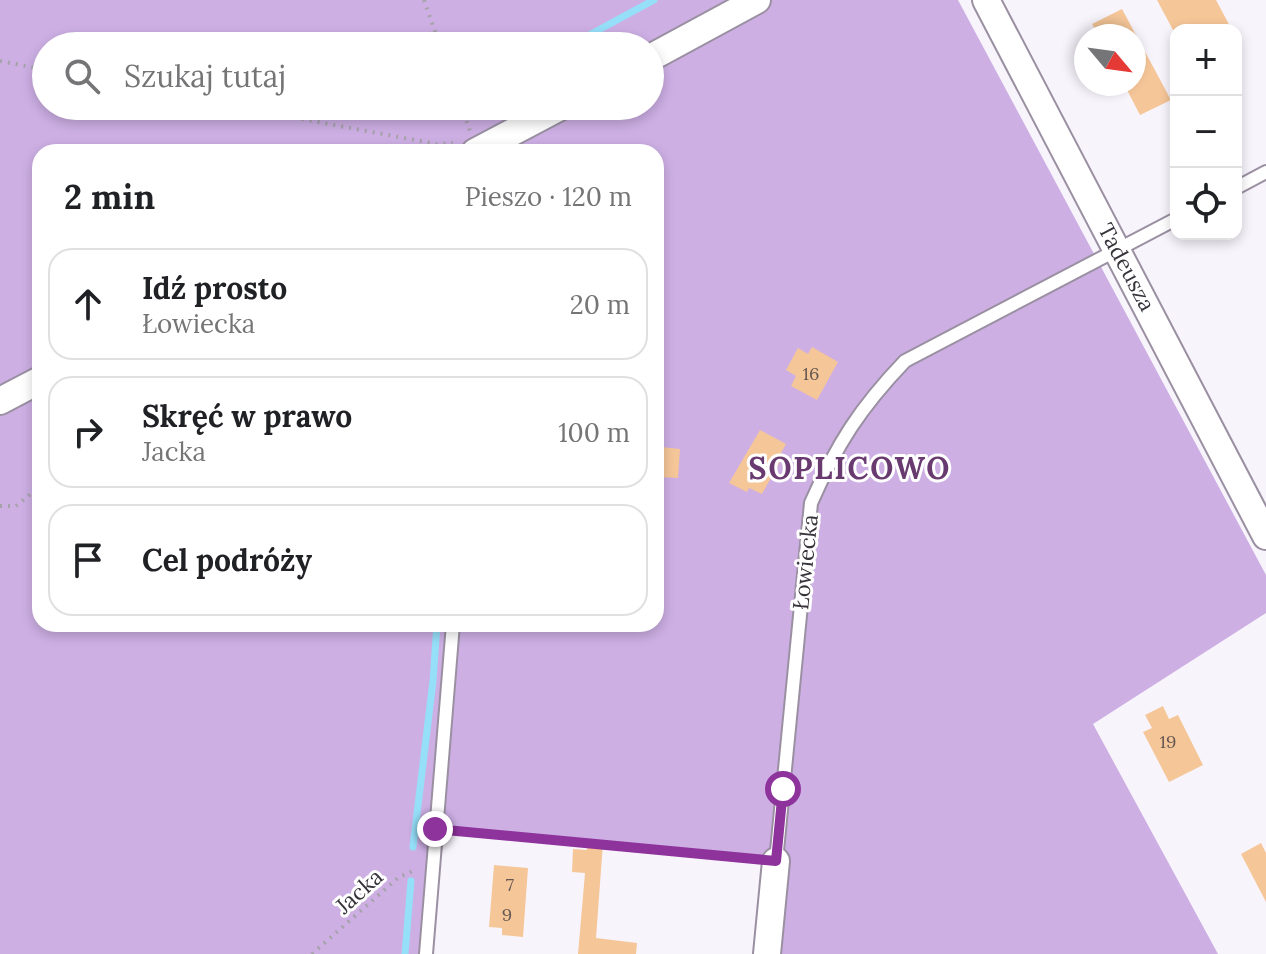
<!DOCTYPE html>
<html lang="pl">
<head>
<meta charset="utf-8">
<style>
  :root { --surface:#fff; --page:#f2f2f2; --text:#202124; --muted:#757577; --line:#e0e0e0 }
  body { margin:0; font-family:Lora,serif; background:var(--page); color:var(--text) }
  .controls { position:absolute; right:24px; top:24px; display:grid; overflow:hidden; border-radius:16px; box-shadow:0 4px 12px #0003 }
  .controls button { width:72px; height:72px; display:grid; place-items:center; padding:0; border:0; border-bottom:2px solid var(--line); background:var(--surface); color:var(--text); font:40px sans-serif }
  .compass { position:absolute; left:1074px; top:24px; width:72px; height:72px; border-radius:50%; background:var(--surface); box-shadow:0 4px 12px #0003; rotate:119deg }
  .stop { position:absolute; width:24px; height:24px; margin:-18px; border:6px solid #8e329c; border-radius:50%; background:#fff }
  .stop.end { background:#8e329c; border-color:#fff; box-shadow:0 2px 8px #0008 }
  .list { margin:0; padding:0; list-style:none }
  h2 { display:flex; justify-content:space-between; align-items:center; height:104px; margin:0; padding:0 32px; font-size:34px }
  h2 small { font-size:26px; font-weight:400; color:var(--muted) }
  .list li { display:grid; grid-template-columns:52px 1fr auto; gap:24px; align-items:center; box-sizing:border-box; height:112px; margin:0 16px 16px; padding:0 16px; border:2px solid var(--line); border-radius:24px }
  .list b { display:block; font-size:30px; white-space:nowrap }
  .list p { margin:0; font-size:26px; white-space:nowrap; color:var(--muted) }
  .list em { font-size:26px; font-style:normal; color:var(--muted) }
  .icon { flex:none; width:44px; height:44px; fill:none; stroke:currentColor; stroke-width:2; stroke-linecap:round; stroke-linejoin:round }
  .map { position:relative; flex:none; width:1266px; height:954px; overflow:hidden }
  .search { position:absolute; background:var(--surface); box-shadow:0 4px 12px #0003; left:32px; top:32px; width:632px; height:88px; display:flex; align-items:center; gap:20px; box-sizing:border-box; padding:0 28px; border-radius:44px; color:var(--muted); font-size:30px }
  .panel { position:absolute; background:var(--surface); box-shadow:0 4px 12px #0003; left:32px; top:144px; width:632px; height:488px; border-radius:24px }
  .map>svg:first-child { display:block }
  .forest { fill:#cdafe4; fill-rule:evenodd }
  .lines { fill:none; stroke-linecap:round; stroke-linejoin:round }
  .stream { stroke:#96dff9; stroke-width:7 }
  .building { fill:#f5c698 }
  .lane-casing { stroke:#9a90a2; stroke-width:16 }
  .street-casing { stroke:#9a90a2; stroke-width:30 }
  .path { stroke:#a6a2aa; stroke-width:4; stroke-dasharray:2 6; stroke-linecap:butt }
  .lane { stroke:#fff; stroke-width:12 }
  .street { stroke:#fff; stroke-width:26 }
  .route { stroke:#8e329c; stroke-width:10 }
  .labels { text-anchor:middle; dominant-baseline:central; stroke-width:6; stroke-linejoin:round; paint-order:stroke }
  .number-label { font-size:18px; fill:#665852 }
  .street-label { font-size:22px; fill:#37333b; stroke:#fff }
  .district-label { font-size:30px; font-weight:bold; letter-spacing:2px; fill:#683a6f; stroke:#fff }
</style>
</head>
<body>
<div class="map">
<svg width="1266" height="954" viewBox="0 0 1266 954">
  <rect width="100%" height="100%" fill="#f8f4fc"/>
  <path class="forest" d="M 0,0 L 958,0 L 1266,575 L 1266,613 L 1093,724 L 1218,954 L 767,954 L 775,861 L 435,829 L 426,954 L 0,954 ZM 46,46 L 650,46 L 650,106 L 46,106 ZM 40,152 L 656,152 L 656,624 L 40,624 Z"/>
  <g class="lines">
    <path class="stream" d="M 569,46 L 654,0
      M 413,847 L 433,681 L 437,624
      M 405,954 L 411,881"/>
  </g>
  <path class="building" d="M 1157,0 L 1216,0 L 1232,30 L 1173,30 Z
    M 1122,9 L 1171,100 L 1140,115 L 1124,84 L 1134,84 L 1134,36 L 1099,36 L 1092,24 Z
    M 812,347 L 838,362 L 817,400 L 791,386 L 796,376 L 786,370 L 798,348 L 808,354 Z
    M 760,430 L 786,444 L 780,455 L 783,456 L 762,494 L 749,488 L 747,492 L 729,483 Z
    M 661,447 L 680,449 L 678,478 L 659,477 Z
    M 1163,706 L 1169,719 L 1178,715 L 1203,765 L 1169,782 L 1143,732 L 1152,728 L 1145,715 Z
    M 588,842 L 603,843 L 596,938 L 637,943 L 636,954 L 578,954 L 585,873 L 572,872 L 573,849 L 587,850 Z
    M 1261,843 L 1266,853 L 1266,902 L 1241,854 Z
    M 494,865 L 528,868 L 523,937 L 502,935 L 502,928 L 489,927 Z"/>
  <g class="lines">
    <defs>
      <path id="lane" d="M 1236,188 L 1266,172
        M 776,861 L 811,503 C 837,444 860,408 905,361 L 1176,219
        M 426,954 L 453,624"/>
      <path id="street" d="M 986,0 L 1266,536
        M 650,58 L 757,0
        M 475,152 L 562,106
        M 0,401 L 40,380
        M 767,954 L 776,861"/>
    </defs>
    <use href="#lane" class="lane-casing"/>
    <use href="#street" class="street-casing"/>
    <path class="path" d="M 424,0 L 440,46
      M 0,61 L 46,70
      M 231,106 L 437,144 L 453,143
      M 461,106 L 470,131
      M 0,506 L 16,506 L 40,486
      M 451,831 L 753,859
      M 312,954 L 399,877 L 415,870"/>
    <use href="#lane" class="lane"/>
    <use href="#street" class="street"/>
  </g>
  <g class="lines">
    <path class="route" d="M 435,829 L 776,861 L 783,789"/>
  </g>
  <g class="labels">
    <g class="number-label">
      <text x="811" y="373">16</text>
      <text x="1168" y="741">19</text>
      <text x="510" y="884">7</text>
      <text x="507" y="914">9</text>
    </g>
    <g class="street-label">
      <text transform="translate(1127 267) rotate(62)">Tadeusza</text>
      <text transform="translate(805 562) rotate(-84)">Łowiecka</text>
      <text transform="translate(359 891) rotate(-42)">Jacka</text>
    </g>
    <g class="district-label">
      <text x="850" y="468">SOPLICOWO</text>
    </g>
  </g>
</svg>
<div class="controls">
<button>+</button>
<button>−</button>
<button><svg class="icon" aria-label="locate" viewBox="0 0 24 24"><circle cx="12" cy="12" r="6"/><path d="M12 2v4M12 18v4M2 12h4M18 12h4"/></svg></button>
</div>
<svg class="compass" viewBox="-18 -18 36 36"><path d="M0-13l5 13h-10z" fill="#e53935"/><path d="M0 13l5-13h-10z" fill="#757577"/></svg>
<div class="stop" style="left:783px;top:789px"></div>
<div class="stop end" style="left:435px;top:829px"></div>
<div class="search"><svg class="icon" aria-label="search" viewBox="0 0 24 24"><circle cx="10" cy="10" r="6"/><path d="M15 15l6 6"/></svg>Szukaj tutaj</div>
<section class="panel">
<h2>2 min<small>Pieszo · 120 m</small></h2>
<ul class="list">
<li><svg class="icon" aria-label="ahead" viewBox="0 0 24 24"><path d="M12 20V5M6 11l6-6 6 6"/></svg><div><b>Idź prosto</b><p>Łowiecka</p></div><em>20 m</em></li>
<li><svg class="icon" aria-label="right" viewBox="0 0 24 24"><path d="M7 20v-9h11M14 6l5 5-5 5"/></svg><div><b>Skręć w prawo</b><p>Jacka</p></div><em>100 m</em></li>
<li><svg class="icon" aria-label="arrive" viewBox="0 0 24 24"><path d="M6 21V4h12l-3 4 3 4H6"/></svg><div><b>Cel podróży</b></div></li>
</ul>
</section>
</div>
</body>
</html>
